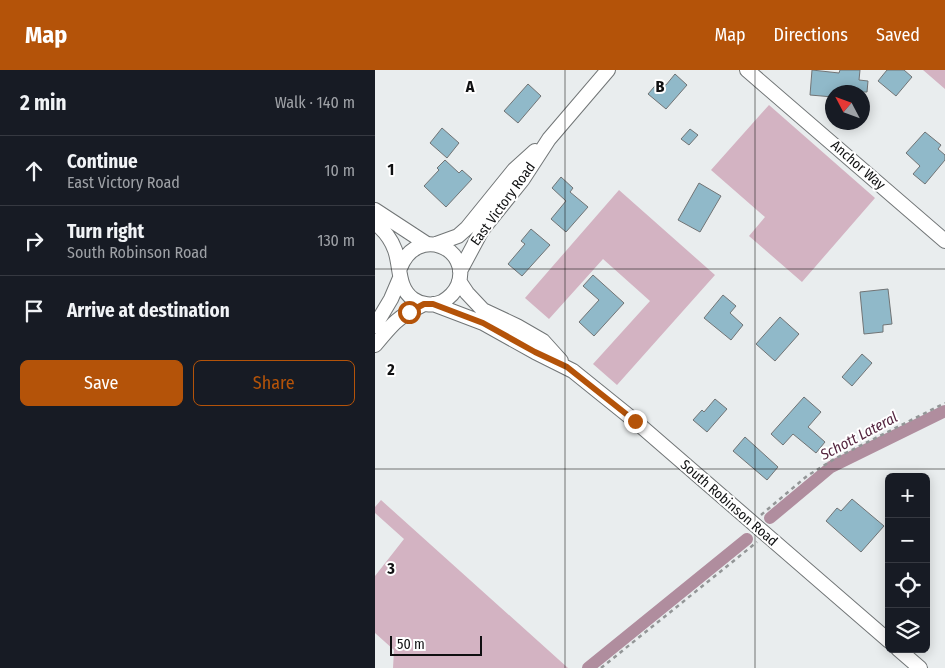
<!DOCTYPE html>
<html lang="en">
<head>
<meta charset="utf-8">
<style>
  :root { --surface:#171b24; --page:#20242c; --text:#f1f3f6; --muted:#9ea1a6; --line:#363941; --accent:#b45309 }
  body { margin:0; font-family:"Fira Sans Condensed",sans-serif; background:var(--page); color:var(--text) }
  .controls { position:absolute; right:15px; bottom:15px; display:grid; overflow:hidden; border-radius:8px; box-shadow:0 2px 12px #0003 }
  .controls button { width:45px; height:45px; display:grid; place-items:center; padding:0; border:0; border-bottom:1px solid var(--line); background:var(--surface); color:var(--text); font:25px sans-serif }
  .compass { position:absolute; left:450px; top:15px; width:45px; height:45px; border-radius:50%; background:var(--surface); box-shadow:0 2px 12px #0003; rotate:311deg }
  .scale { position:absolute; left:15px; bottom:12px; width:92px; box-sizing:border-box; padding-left:5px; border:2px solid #0f1011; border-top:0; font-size:14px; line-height:18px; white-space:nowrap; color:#0f1011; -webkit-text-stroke:4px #fff; paint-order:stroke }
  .stop { position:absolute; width:15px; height:15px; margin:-11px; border:4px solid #b45309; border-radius:50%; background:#fff }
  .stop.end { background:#b45309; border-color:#fff; box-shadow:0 1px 5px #0008 }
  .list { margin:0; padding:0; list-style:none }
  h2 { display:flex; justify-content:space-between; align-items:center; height:65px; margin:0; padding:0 20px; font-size:21px }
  h2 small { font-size:16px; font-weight:400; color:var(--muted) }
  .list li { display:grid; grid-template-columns:32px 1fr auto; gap:15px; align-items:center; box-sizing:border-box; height:70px; padding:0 20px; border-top:1px solid var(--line) }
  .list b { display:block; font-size:19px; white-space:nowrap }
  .list p { margin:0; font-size:16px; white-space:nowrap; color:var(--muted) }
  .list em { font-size:16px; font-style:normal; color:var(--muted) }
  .actions { display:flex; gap:10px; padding:15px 20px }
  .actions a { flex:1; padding:11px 0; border:1px solid var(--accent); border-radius:8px; text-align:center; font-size:18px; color:var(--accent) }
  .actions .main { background:var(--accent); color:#fff }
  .icon { flex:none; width:28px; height:28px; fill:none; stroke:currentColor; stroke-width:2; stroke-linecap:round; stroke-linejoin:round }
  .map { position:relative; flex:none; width:570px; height:598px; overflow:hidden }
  header { display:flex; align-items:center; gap:30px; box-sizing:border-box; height:70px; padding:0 25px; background:var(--accent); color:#fff }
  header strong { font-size:24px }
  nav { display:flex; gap:28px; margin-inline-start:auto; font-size:18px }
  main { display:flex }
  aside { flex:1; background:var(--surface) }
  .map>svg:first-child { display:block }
  .green { fill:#d3b3c2 }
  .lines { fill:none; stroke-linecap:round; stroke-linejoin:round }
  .canal { stroke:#b08d9e; stroke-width:12 }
  .building { fill:#90b9c9; stroke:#717475 }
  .minor-casing { stroke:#717576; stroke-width:16 }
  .path { stroke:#939697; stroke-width:2.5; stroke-dasharray:4 4; stroke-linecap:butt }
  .minor { stroke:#fff; stroke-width:14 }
  .route { stroke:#b45309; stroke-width:6 }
  .grid { fill:none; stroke:#0f1011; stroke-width:1; stroke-opacity:0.55 }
  .labels { text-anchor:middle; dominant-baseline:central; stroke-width:4; stroke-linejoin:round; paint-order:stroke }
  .street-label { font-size:14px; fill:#0f1011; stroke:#fff }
  .water-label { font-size:15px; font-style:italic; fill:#54253f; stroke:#fff }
  .grid-label { font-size:16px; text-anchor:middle; font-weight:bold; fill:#0f1011; stroke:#fff; stroke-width:4; stroke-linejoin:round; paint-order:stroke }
</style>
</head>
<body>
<header>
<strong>Map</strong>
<nav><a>Map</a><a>Directions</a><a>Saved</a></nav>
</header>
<main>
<aside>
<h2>2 min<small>Walk · 140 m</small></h2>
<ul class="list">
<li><svg class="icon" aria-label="ahead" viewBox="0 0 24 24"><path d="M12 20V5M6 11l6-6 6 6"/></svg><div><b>Continue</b><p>East Victory Road</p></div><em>10 m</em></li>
<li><svg class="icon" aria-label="right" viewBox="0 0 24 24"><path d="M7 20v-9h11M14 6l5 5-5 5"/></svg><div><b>Turn right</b><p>South Robinson Road</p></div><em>130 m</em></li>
<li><svg class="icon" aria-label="arrive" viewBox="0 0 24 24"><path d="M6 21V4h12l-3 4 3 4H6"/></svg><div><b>Arrive at destination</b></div></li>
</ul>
<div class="actions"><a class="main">Save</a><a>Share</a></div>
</aside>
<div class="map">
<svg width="570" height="598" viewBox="0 0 570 598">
  <rect width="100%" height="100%" fill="#e9edee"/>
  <path class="green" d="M 548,0 L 570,0 L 570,19 Z
    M 394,35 L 500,128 L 427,212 L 374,166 L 390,147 L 336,100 Z
    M 244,120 L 340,205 L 242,315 L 218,294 L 275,231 L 228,189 L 174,249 L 150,228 Z
    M 6,430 L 193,598 L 18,598 L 19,580 L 0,563 L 0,506 L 29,469 L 0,443 L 0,437 Z"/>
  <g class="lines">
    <path class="canal" d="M 395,448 L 456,397 L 570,341
      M 213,598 L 372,469"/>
  </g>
  <path class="building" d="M 437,0 L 464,3 L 465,0 L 485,0 L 484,10 L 493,11 L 492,22 L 458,22 L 458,27 L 435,25 Z
    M 512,0 L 529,0 L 537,7 L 521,26 L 503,11 Z
    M 300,4 L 312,15 L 291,39 L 273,24 L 285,10 L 291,15 Z
    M 153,14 L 166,26 L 143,53 L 129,41 Z
    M 67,58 L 84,73 L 72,88 L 55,73 Z
    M 315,59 L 323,65 L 314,75 L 306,69 Z
    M 550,62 L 566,75 L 563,79 L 570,85 L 570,90 L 550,114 L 538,104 L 545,96 L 531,83 Z
    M 70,90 L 84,103 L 87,100 L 97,109 L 71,137 L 49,116 L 64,100 L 62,98 Z
    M 186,107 L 198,118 L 195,122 L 213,137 L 191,162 L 176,149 L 191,131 L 177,118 Z
    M 324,113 L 346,126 L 325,162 L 303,150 Z
    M 156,159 L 175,175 L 147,206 L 133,194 L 150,174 L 146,171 Z
    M 218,205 L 249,233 L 219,266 L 204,252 L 224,230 L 208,216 Z
    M 513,219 L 517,254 L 508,255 L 508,262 L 489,264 L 485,222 Z
    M 348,225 L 361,236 L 355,243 L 368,255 L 356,270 L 329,248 Z
    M 405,247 L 424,264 L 400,291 L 381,274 Z
    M 487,284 L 497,293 L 477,316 L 467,307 Z
    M 429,327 L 446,342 L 433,357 L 450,372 L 441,383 L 418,364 L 408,375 L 396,364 Z
    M 340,329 L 352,339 L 332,362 L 318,350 L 327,340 L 329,342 Z
    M 370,367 L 403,397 L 392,410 L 358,381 Z
    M 477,429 L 509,456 L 486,482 L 451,451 L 462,438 L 466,441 Z"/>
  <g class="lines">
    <defs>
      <path id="minor" d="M 372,0 L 570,171
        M 0,140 L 52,174
        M 0,153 C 9,160 16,169 20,180 C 26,197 22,217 38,229 C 46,235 58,236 67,232 C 74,228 80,222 83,215 C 97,178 42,154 25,198
        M 61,174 L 83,166 L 92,158 L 139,100 L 160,81
        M 85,201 L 107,160 L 148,109 L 174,69 L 233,0
        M 84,211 L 92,223 L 108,240 L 142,256 L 168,271 L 186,291
        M 58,234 L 108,253 L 160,282 L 198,301 L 260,351 L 514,571
        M 0,256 L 16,229 L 25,208
        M 0,275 C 18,253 23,247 49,234
        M 523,579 L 545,598"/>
    </defs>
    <use href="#minor" class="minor-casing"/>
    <path class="path" d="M 386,445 L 432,406 L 461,388 L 570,333
      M 226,598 L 382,472"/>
    <use href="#minor" class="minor"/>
  </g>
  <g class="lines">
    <path class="route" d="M 34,242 L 49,234 L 58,234 L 108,253 L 160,282 L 192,297 L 260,351"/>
  </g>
  <path class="grid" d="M 190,0 L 190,598M 380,0 L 380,598M 0,199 L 570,199M 0,399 L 570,399"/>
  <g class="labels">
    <g class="street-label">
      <text transform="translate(483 95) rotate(41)">Anchor Way</text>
      <text transform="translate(128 134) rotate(-54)">East Victory Road</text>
      <text transform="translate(354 433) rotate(41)">South Robinson Road</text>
    </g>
    <g class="water-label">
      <text transform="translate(484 366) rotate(-28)">Schott Lateral</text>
    </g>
  </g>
  <g class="grid-label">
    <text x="95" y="22">A</text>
    <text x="285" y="22">B</text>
    <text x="16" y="105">1</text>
    <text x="16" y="305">2</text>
    <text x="16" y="504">3</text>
  </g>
</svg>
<div class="controls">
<button>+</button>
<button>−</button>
<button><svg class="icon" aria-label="locate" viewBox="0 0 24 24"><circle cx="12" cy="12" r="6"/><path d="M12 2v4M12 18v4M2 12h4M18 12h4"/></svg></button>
<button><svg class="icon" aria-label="layers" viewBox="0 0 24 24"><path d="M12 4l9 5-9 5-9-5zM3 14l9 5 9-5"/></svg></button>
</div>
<svg class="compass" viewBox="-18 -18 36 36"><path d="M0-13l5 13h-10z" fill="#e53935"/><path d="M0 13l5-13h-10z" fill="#9ea1a6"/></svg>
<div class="scale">50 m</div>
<div class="stop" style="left:34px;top:242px"></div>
<div class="stop end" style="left:260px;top:351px"></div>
</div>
</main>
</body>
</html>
